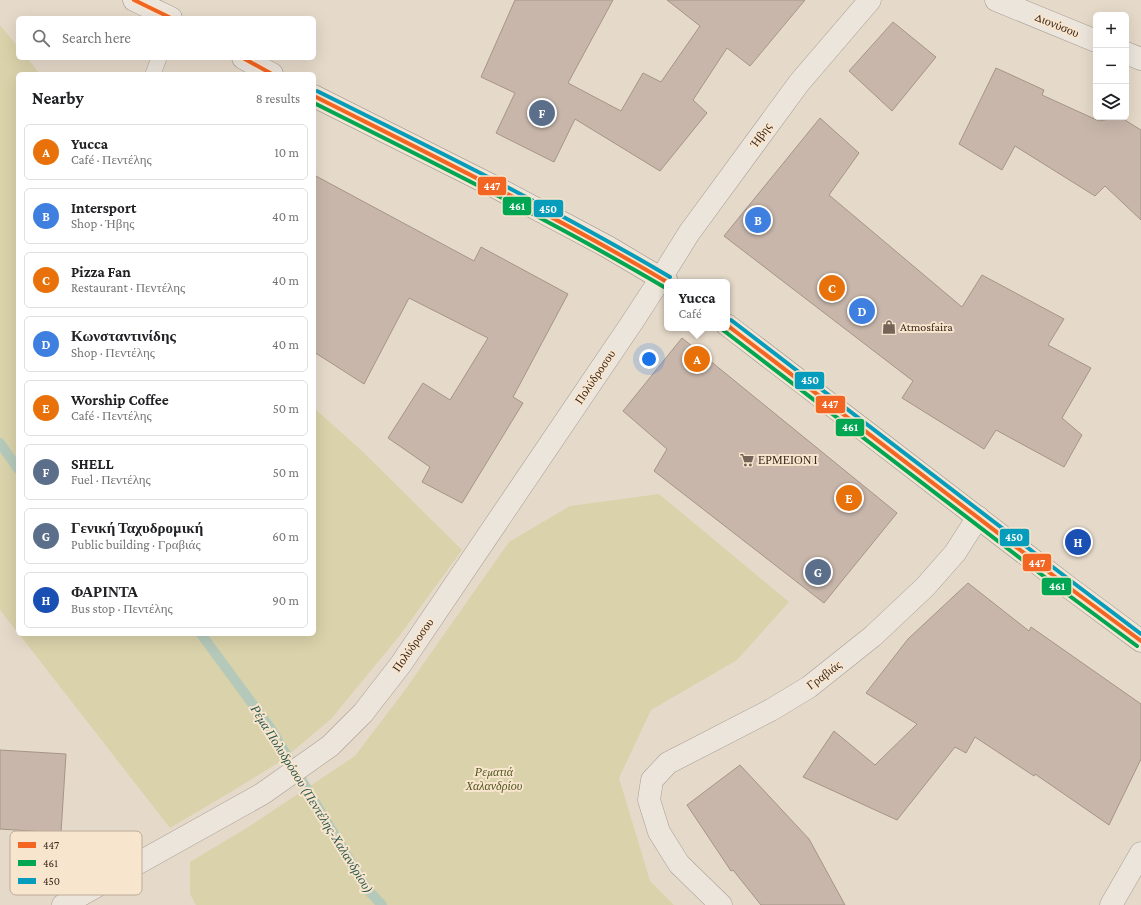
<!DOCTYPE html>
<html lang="en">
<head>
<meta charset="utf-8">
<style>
  :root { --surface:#fff; --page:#f6f6f6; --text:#202124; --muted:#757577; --line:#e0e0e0; --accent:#b45309 }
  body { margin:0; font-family:"Crimson Pro",serif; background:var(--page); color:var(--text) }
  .controls { position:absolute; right:12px; top:12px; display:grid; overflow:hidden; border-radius:6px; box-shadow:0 4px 16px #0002 }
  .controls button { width:36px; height:36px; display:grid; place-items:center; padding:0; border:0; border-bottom:1px solid var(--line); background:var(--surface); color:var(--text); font:20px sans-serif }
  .you { position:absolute; left:649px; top:359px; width:14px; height:14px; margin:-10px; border:3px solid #fff; border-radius:50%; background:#1a73e8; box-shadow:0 0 0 6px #1a73e833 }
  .badge { display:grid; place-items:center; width:26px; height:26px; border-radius:50%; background:var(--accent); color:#fff; font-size:13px; font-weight:700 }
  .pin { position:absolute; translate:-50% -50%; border:2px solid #fff; box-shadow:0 1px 4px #0006 }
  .popup { position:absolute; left:664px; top:279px; width:66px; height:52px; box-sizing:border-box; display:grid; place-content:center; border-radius:6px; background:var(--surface); filter:drop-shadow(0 1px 3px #0005); font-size:13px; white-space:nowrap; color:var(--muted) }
  .popup b { font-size:15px; color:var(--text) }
  .popup::after { content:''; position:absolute; left:50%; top:100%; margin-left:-8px; border:8px solid transparent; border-top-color:var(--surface) }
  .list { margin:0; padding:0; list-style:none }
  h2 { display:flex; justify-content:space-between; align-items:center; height:52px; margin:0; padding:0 16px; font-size:17px }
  h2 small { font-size:13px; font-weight:400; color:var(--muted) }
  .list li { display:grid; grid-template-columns:26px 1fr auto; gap:12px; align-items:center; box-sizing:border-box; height:56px; margin:0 8px 8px; padding:0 8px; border:1px solid var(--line); border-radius:6px }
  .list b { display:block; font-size:15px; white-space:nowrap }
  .list p { margin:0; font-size:13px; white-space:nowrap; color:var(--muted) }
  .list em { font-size:13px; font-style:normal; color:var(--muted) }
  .icon { flex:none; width:22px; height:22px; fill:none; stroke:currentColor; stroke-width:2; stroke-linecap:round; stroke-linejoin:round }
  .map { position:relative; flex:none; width:1141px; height:905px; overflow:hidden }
  .search { position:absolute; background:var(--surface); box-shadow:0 4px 16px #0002; left:16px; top:16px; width:300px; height:44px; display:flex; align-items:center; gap:10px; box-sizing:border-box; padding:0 14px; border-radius:6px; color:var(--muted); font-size:15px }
  .panel { position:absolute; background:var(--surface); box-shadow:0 4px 16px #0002; left:16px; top:72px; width:300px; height:564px; border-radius:6px }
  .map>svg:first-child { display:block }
  .green { fill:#d9d2aa }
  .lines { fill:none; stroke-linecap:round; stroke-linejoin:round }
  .stream { stroke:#b5c9ba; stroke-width:10 }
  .building { fill:#c8b6aa; stroke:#a59488 }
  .service-casing { stroke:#aa9e93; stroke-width:16 }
  .minor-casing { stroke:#aa9e93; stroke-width:23 }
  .tertiary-casing { stroke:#aa9e93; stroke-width:23 }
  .secondary-casing { stroke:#998d83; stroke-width:23 }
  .service { stroke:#ece5dc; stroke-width:15 }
  .minor { stroke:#ece5dc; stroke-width:22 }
  .tertiary { stroke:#ece5dc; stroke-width:22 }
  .secondary { stroke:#ece5dc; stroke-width:22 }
  .bus-1-casing { stroke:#f8e5cd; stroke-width:7 }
  .bus-2-casing { stroke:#f8e5cd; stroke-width:7 }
  .bus-3-casing { stroke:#f8e5cd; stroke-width:7 }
  .bus-1 { stroke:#f26522; stroke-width:4 }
  .bus-2 { stroke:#00a651; stroke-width:4 }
  .bus-3 { stroke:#069cbc; stroke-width:4 }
  .labels { text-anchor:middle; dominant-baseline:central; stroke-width:4; stroke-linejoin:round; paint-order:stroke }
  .street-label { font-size:12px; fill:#38251b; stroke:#f8e5cd }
  .poi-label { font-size:12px; fill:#38251b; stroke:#f8e5cd; text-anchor:start }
  .park-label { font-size:12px; font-style:italic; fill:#505620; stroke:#f8e5cd }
  .water-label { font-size:13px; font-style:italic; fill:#29594f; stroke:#f8e5cd }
  .key { fill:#f8e5cd; stroke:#beab98; stroke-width:1 }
  .key-label { font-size:11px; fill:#38251b }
  .line-badge { stroke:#f8e5cd; stroke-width:1.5 }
  .badge-label { font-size:11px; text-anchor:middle; font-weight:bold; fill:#fff }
</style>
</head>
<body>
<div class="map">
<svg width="1141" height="905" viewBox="0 0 1141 905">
  <rect width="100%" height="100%" fill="#e5d9c9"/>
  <path class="green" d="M 0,25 L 18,47 L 18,58 L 27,58 L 40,74 L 18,74 L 18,633 L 0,610 Z
    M 314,408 L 363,452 L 462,550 L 400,635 L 331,719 L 281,761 L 234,790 L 170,828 L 19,634 L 314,634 Z
    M 659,494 L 789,602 L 737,660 L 651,710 L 619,778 L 650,881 L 674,905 L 196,905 L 190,894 L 190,862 L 250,826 L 355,756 L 405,690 L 509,542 L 570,506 Z"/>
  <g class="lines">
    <path class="stream" d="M 0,443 L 18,469
      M 201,634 L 271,729 L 367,889 L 382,905"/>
  </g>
  <path class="building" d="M 515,0 L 613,0 L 568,83 L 621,111 L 643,73 L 661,82 L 700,26 L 667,0 L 805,0 L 750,66 L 727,48 L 693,100 L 707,113 L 660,171 L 575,119 L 554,162 L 496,133 L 515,93 L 481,77 Z
    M 893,22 L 936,57 L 892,111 L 849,71 Z
    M 996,68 L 1044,90 L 1042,95 L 1099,121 L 1120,117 L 1141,130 L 1141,220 L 1105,186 L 1095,196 L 1015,146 L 1002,170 L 959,144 Z
    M 820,118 L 859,153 L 829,195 L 962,307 L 982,275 L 1064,319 L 1048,345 L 1091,368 L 1062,418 L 1082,435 L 1064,467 L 996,430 L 984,449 L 902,398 L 913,381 L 724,236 Z
    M 314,175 L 474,261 L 481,247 L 568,294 L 513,397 L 523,403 L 462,503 L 422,482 L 430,467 L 388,438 L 423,383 L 450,400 L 488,338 L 409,298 L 364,384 L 314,352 Z
    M 682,338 L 897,513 L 824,603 L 654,471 L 667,449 L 623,411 Z
    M 968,583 L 1029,631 L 1031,627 L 1141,704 L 1141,759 L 1109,825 L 1035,774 L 1034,776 L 975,737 L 966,753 L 955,747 L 897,820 L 803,777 L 834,731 L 875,765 L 917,724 L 866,693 L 908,639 Z
    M 0,750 L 66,754 L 61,833 L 0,829 Z
    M 740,765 L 809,839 L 845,905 L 761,905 L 733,870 L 731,871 L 687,805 Z"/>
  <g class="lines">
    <defs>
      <path id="service" d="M 153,74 L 159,58"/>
      <path id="minor" d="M 661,278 L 689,233 L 799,83 L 870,0
        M 721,905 L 679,864 L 659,832 L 649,800 L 652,780 L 668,763 L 771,710 L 809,687 L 873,636 L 925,587 L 955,553 L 978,517
        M 1111,905 L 1141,853"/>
      <path id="tertiary" d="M 996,0 L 1096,41
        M 1126,53 L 1141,59
        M 63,905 L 262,794 L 330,746 L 363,713 L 401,664 L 633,321 L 661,278"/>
      <path id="secondary" d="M 134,0 L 171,18
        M 243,58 L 272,74
        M 314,96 L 499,189 L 608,247 L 667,282
        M 727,325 L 1067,586 L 1141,641"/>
    </defs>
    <use href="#service" class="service-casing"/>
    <use href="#minor" class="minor-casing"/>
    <use href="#tertiary" class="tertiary-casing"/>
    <use href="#secondary" class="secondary-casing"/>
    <use href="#service" class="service"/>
    <use href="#minor" class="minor"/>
    <use href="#tertiary" class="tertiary"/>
    <use href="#secondary" class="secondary"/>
    <defs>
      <path id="bus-1" d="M 134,0 L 171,18
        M 243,58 L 272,74
        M 314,96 C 433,156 552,214 667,282
        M 727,325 L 1067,586 L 1141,641"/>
      <path id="bus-2" d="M 314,103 C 432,162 550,220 664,287
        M 723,330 L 1063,591 L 1137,646"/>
      <path id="bus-3" d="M 317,91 C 436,150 555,209 670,277
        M 731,320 L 1071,581 L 1141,634"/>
    </defs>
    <use href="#bus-1" class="bus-1-casing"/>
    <use href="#bus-2" class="bus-2-casing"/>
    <use href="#bus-3" class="bus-3-casing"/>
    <use href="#bus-1" class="bus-1"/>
    <use href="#bus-2" class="bus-2"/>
    <use href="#bus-3" class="bus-3"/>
  </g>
  <defs>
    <symbol id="shop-bare" viewBox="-9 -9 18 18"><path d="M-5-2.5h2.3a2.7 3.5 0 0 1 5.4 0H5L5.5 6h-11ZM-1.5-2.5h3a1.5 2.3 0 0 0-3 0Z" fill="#756458" stroke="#f8e5cd" stroke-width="2.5" paint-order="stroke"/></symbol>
    <symbol id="supermarket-bare" viewBox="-9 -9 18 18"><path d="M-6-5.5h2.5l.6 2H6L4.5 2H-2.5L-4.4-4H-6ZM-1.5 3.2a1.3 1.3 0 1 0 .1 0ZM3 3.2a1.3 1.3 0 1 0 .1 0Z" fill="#756458" stroke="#f8e5cd" stroke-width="2.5" paint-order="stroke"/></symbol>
  </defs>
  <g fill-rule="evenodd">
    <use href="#shop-bare" x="879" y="317" width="20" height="20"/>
    <use href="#supermarket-bare" x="737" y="450" width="20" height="20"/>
  </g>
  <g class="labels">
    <g class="street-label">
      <text transform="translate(1057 25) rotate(22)">Διονύσου</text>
      <text transform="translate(761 135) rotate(-54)">Ήβης</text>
      <text transform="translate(595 377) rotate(-56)">Πολύδροσου</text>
      <text transform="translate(413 645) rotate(-55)">Πολύδροσου</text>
      <text transform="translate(824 675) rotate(-37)">Γραβιάς</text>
    </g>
    <g class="poi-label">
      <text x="900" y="327">Atmosfaira</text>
      <text x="758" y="460">ΕΡΜΕΙΟΝ Ι</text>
    </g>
    <g class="park-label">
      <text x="494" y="772">Ρεματιά<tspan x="494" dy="14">Χαλανδρίου</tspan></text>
    </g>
    <g class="water-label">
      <text transform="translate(312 799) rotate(58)">Ρέμα Πολυδρόσου (Πεντέλης-Χαλανδρίου)</text>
    </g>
  </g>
  <rect x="10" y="831" width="132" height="64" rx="6" class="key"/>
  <rect x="18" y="842" width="18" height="6" fill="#f26522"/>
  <rect x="18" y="860" width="18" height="6" fill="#00a651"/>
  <rect x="18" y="878" width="18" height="6" fill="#069cbc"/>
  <g class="key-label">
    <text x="43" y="849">447</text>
    <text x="43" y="867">461</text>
    <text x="43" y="885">450</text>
  </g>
  <g class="line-badge">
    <rect x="477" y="176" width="30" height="20" rx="4" fill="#f26522"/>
    <rect x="502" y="196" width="30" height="20" rx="4" fill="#00a651"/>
    <rect x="533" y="199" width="31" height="19" rx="4" fill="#069cbc"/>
    <rect x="794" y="371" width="31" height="19" rx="4" fill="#069cbc"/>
    <rect x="815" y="395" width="31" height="19" rx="4" fill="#f26522"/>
    <rect x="835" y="418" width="30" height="19" rx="4" fill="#00a651"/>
    <rect x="999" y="528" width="31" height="19" rx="4" fill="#069cbc"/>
    <rect x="1022" y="553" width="30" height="19" rx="4" fill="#f26522"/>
    <rect x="1041" y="577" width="31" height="19" rx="4" fill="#00a651"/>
  </g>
  <g class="badge-label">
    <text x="492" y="190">447</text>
    <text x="517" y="210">461</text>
    <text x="548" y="213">450</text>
    <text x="810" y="384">450</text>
    <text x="830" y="408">447</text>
    <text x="850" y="431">461</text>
    <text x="1014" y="541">450</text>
    <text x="1037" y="567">447</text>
    <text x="1057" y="590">461</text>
  </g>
</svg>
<div class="controls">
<button>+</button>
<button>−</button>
<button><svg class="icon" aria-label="layers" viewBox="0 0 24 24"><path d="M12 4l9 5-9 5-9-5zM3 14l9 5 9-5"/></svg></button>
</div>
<div class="you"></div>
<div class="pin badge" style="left:697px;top:359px;background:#e8710a">A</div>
<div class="popup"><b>Yucca</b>Café</div>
<div class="pin badge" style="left:758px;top:220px;background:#3f7fe0">B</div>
<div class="pin badge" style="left:832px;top:288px;background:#e8710a">C</div>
<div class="pin badge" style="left:862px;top:311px;background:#3f7fe0">D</div>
<div class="pin badge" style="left:849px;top:498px;background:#e8710a">E</div>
<div class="pin badge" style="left:542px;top:113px;background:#5c6f8a">F</div>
<div class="pin badge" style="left:818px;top:572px;background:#5c6f8a">G</div>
<div class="pin badge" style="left:1078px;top:542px;background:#1a4fb4">H</div>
<div class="search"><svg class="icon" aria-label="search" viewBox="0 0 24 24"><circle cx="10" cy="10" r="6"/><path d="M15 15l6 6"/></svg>Search here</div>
<section class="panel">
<h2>Nearby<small>8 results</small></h2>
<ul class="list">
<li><span class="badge" style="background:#e8710a">A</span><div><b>Yucca</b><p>Café · Πεντέλης</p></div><em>10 m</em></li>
<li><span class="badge" style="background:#3f7fe0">B</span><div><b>Intersport</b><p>Shop · Ήβης</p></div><em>40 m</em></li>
<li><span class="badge" style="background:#e8710a">C</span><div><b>Pizza Fan</b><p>Restaurant · Πεντέλης</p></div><em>40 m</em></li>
<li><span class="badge" style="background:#3f7fe0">D</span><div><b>Κωνσταντινίδης</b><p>Shop · Πεντέλης</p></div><em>40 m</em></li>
<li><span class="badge" style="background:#e8710a">E</span><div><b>Worship Coffee</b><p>Café · Πεντέλης</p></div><em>50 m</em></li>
<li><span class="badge" style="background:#5c6f8a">F</span><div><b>SHELL</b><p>Fuel · Πεντέλης</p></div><em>50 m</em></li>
<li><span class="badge" style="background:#5c6f8a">G</span><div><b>Γενική Ταχυδρομική</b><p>Public building · Γραβιάς</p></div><em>60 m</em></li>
<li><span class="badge" style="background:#1a4fb4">H</span><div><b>ΦΑΡΙΝΤΑ</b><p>Bus stop · Πεντέλης</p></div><em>90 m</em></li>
</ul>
</section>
</div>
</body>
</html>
